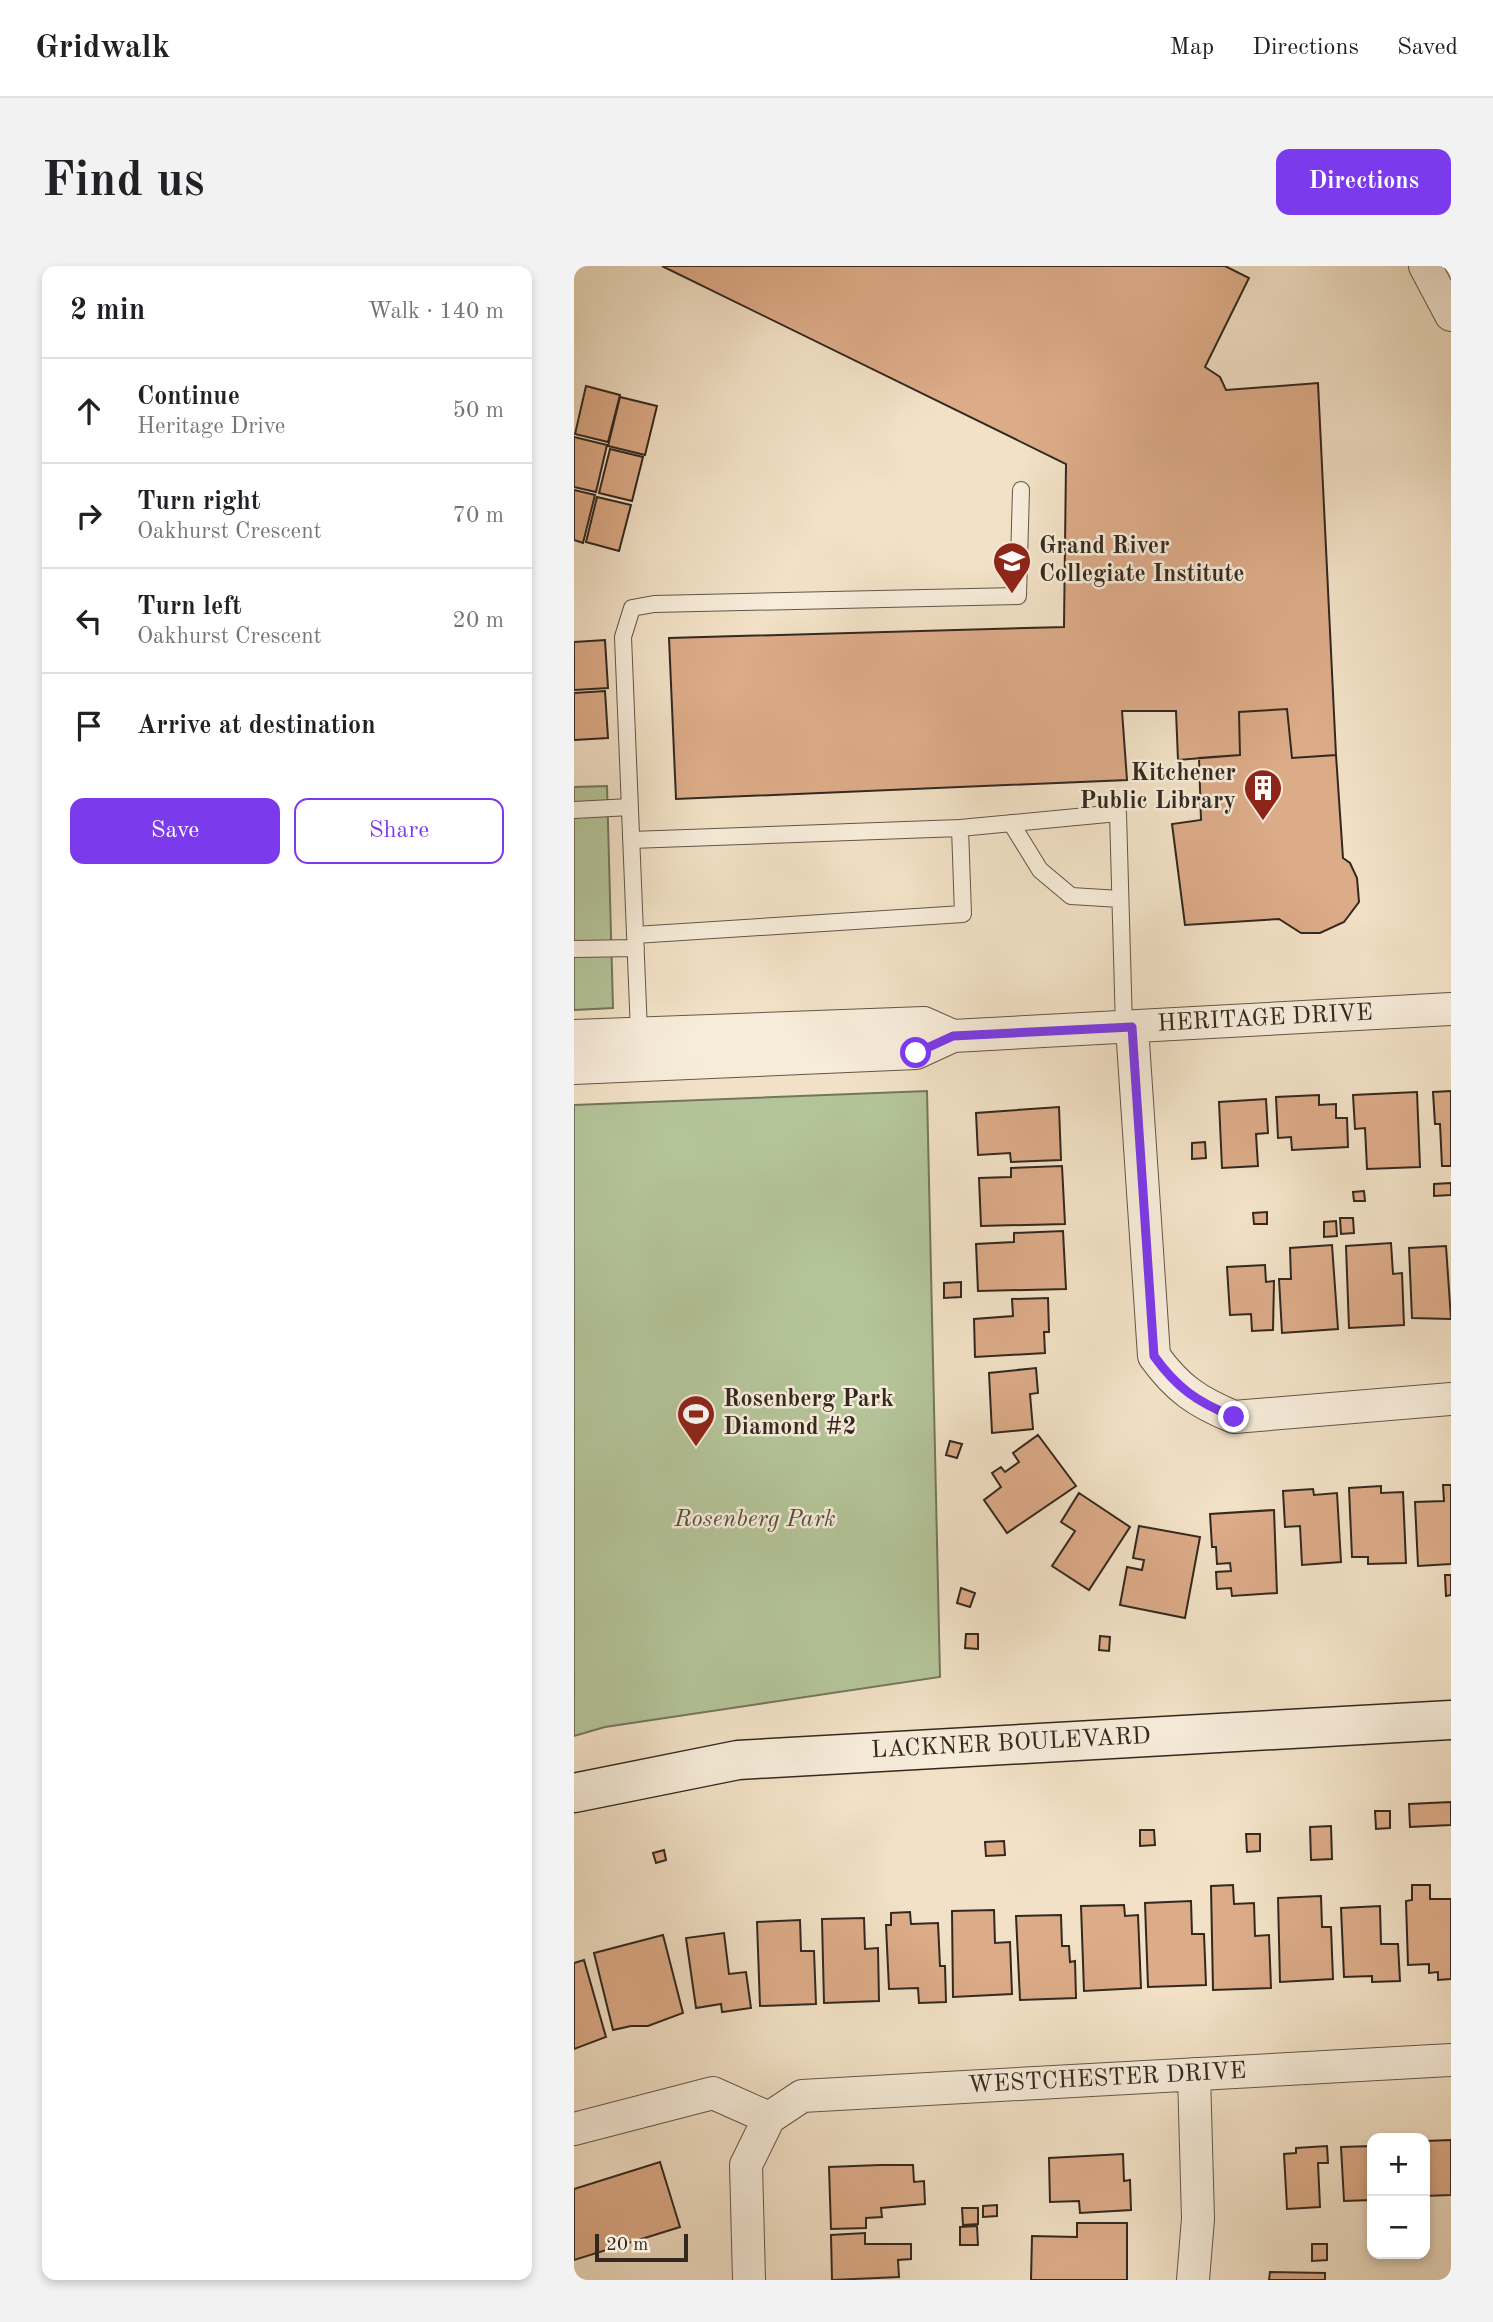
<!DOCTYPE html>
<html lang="en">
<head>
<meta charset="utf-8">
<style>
  :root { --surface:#fff; --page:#f2f2f2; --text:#202124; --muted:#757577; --line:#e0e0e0; --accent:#7c3aed }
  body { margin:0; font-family:"Old Standard TT",serif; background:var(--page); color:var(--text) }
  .controls { position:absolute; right:21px; bottom:21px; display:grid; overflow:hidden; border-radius:14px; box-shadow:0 4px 10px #0003 }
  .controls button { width:63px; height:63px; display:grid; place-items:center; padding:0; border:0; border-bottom:2px solid var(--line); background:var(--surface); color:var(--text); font:35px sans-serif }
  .scale { position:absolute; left:21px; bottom:18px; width:93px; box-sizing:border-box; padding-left:7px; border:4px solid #33281f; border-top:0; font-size:19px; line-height:24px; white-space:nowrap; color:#33281f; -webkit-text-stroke:5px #f7ecda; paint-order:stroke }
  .stop { position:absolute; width:21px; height:21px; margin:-16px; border:5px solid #7c3aed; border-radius:50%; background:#fff }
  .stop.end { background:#7c3aed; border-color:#fff; box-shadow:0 2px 7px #0008 }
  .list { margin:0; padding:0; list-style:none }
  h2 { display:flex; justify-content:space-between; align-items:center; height:91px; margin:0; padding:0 28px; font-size:30px }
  h2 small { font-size:23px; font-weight:400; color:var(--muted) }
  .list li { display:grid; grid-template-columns:46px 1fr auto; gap:21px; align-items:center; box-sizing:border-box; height:105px; padding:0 28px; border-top:2px solid var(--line) }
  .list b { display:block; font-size:26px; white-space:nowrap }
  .list p { margin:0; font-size:23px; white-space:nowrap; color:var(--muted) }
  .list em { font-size:23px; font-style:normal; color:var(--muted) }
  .actions { display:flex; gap:14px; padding:21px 28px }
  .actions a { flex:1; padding:16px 0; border:2px solid var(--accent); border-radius:14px; text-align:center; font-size:24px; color:var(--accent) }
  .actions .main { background:var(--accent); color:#fff }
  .icon { flex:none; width:38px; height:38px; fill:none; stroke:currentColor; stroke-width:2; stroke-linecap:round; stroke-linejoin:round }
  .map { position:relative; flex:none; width:877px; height:2014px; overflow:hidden; border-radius:14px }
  header { display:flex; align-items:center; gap:42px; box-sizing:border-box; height:98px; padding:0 35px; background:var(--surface); border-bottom:2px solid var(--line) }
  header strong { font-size:33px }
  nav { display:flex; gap:38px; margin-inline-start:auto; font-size:24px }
  .intro { display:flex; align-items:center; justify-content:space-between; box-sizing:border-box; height:168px; padding:0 42px }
  h1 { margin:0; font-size:49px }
  .button { padding:18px 32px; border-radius:14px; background:var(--accent); color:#fff; font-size:24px; font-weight:700 }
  main { display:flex; gap:42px; padding:0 42px }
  aside { flex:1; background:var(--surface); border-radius:14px; box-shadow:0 4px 10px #0003 }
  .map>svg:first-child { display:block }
  .green { fill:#b4c499; stroke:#74765c; stroke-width:2 }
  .building { fill:#dcab88; stroke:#33281f; stroke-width:2 }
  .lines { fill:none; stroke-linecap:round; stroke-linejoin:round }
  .service-casing { stroke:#635649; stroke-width:18 }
  .minor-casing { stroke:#635649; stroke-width:34 }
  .secondary-casing { stroke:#33281f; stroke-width:41 }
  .service { stroke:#f7ecda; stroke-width:16 }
  .minor { stroke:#f7ecda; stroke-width:32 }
  .secondary { stroke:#f7ecda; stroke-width:38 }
  .route { stroke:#7c3aed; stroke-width:9 }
  .labels { text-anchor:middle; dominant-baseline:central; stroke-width:5; stroke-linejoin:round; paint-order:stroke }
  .poi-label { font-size:24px; font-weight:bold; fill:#33281f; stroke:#f7ecda; text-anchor:start }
  .street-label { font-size:24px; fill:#33281f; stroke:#f7ecda }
  .park-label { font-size:24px; font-style:italic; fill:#534f3e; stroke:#f7ecda }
</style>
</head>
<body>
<header>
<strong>Gridwalk</strong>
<nav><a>Map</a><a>Directions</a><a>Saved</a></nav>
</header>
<div class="intro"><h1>Find us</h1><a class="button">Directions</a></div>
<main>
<aside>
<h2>2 min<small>Walk · 140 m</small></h2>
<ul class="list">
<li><svg class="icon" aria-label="ahead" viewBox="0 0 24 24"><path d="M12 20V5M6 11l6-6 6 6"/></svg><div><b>Continue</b><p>Heritage Drive</p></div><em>50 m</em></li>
<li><svg class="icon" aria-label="right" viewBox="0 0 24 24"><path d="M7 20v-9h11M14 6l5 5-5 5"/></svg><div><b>Turn right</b><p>Oakhurst Crescent</p></div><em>70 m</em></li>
<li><svg class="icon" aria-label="left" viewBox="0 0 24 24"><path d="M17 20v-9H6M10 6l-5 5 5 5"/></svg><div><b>Turn left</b><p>Oakhurst Crescent</p></div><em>20 m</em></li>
<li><svg class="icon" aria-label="arrive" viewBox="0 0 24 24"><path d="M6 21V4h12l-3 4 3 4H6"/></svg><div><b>Arrive at destination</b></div></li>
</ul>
<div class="actions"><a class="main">Save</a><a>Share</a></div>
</aside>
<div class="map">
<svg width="877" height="2014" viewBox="0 0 877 2014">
  <rect width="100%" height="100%" fill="#f2e1c6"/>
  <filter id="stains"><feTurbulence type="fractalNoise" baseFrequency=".00286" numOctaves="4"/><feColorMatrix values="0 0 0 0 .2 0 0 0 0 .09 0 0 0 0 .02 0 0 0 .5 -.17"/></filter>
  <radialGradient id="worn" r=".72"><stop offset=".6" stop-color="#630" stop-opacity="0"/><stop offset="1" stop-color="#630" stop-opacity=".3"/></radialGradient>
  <path class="green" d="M 33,520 L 39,742 L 0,744 L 0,521 Z
    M 353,825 L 366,1411 L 31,1461 L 0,1470 L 0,839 Z"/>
  <path class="building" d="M 88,0 L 651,0 L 675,12 L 631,101 L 646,111 L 652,124 L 744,117 L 762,489 L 718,492 L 713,443 L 665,446 L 666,489 L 604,494 L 602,445 L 548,445 L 553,514 L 102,533 L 95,372 L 490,361 L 492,198 Z
    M 12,120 L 46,129 L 34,176 L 1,168 Z
    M 46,131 L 83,140 L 71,189 L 34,180 Z
    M 0,171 L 33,179 L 22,226 L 0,221 Z
    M 36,183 L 69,191 L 58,235 L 25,227 Z
    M 0,224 L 21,229 L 9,277 L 0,274 Z
    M 23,231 L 57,239 L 45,285 L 12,276 Z
    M 31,374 L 34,422 L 0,424 L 0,376 Z
    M 31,425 L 34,472 L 0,474 L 0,427 Z
    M 713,443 L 718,492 L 762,489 L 769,592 L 776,597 L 783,612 L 785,636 L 770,656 L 746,667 L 727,667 L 705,653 L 611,659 L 598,558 L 627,554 L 625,492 L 666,489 L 665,446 Z
    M 877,825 L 877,900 L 868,900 L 866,858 L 861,858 L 859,826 Z
    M 843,826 L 846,901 L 793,903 L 791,862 L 781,863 L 779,829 Z
    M 745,829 L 745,839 L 762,838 L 762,852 L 773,852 L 774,881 L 718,884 L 717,871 L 704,872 L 702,831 Z
    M 692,833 L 694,867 L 682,868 L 684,900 L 648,902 L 645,836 Z
    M 485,841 L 487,894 L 437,896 L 436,887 L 404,889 L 402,847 Z
    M 631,876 L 632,892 L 618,893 L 618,877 Z
    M 488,900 L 491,958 L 407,960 L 405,912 L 437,911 L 437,902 Z
    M 877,917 L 877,929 L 860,930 L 860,918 Z
    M 790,925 L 791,935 L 780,935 L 779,926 Z
    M 693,946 L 693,958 L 680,958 L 679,947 Z
    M 766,952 L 779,952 L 780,967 L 767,968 Z
    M 762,955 L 763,970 L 750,971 L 750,956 Z
    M 489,965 L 492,1023 L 404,1025 L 402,978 L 440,976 L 440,967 Z
    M 817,977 L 819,1008 L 828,1007 L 830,1059 L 775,1062 L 772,980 Z
    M 758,979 L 764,1063 L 708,1067 L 705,1013 L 717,1013 L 716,982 Z
    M 872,980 L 877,1053 L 838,1052 L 835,982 Z
    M 691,999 L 692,1016 L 700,1015 L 699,1064 L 678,1065 L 677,1048 L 656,1049 L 653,1001 Z
    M 387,1016 L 387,1031 L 370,1032 L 370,1017 Z
    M 474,1032 L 475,1066 L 470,1066 L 471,1087 L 401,1091 L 400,1053 L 439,1050 L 438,1033 Z
    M 462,1102 L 464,1127 L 456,1128 L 459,1163 L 418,1167 L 415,1107 Z
    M 464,1169 L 502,1220 L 433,1267 L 410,1234 L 427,1221 L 418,1207 L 427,1201 L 431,1206 L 445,1196 L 439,1187 Z
    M 376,1175 L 388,1178 L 383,1192 L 372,1189 Z
    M 869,1219 L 877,1219 L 877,1298 L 844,1300 L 841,1236 L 870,1235 Z
    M 807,1220 L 807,1227 L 829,1226 L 832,1297 L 794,1298 L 794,1291 L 778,1291 L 775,1222 Z
    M 739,1223 L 740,1229 L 763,1227 L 767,1296 L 728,1299 L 726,1260 L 711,1261 L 709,1225 Z
    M 505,1227 L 556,1261 L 515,1324 L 478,1300 L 501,1265 L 487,1256 Z
    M 700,1244 L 703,1327 L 658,1330 L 657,1322 L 643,1323 L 642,1306 L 657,1305 L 656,1297 L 643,1298 L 642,1281 L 638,1281 L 636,1248 Z
    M 565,1260 L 626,1271 L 611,1352 L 546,1339 L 553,1301 L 568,1304 L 570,1294 L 559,1292 Z
    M 871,1309 L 877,1309 L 877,1329 L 872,1330 Z
    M 387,1322 L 401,1327 L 396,1341 L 383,1337 Z
    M 392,1368 L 404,1368 L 404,1383 L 391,1382 Z
    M 526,1370 L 536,1371 L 535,1385 L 525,1384 Z
    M 877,1536 L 877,1559 L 836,1561 L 835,1538 Z
    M 801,1545 L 816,1545 L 816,1562 L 802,1563 Z
    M 757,1560 L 758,1593 L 737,1594 L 736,1561 Z
    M 566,1564 L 580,1564 L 581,1579 L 566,1580 Z
    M 672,1568 L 686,1568 L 686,1585 L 673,1586 Z
    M 430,1575 L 431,1589 L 412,1590 L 411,1576 Z
    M 90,1584 L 92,1594 L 82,1597 L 79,1587 Z
    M 659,1619 L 660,1638 L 680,1637 L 681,1670 L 695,1669 L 697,1722 L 639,1724 L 637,1620 Z
    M 838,1619 L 856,1619 L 856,1633 L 877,1633 L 877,1713 L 864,1714 L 864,1706 L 855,1707 L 855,1698 L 834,1699 L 832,1635 L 838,1634 Z
    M 747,1630 L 748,1661 L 757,1661 L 759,1713 L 706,1716 L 704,1632 Z
    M 617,1635 L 618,1668 L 630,1668 L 632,1719 L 574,1721 L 571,1637 Z
    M 550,1639 L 551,1650 L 564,1649 L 567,1722 L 510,1725 L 507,1640 Z
    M 806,1640 L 807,1678 L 824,1678 L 826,1715 L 798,1716 L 798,1710 L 770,1711 L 767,1642 Z
    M 420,1644 L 421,1677 L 436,1676 L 438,1728 L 379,1731 L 378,1645 Z
    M 336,1646 L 337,1658 L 364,1657 L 366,1700 L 371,1700 L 372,1736 L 345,1737 L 344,1722 L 315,1723 L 312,1659 L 317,1659 L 317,1647 Z
    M 487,1649 L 488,1680 L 495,1680 L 496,1696 L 501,1695 L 502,1732 L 446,1734 L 442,1650 Z
    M 290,1652 L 291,1683 L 304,1682 L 305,1735 L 250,1737 L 248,1653 Z
    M 226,1654 L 227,1685 L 240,1685 L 242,1738 L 186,1740 L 183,1656 Z
    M 150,1667 L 155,1708 L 172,1706 L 177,1742 L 148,1746 L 147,1738 L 122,1742 L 112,1672 Z
    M 89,1669 L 109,1747 L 74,1760 L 57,1760 L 39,1764 L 20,1687 Z
    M 10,1694 L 32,1771 L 0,1783 L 0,1697 Z
    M 877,1874 L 877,1929 L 851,1930 L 851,1875 Z
    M 753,1880 L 754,1897 L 744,1897 L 746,1941 L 713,1943 L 710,1888 L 722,1887 L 722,1882 Z
    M 798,1880 L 798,1934 L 770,1935 L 767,1881 Z
    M 549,1888 L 550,1915 L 556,1914 L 557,1944 L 506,1947 L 505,1935 L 476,1936 L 475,1892 Z
    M 86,1896 L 106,1961 L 0,1994 L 0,1923 Z
    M 306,1899 L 339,1899 L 340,1916 L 350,1915 L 351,1938 L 307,1942 L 308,1951 L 292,1952 L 292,1962 L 257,1963 L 255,1901 Z
    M 423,1939 L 423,1950 L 409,1951 L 409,1940 Z
    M 388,1942 L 404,1942 L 404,1958 L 389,1959 Z
    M 503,1957 L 553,1957 L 553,2014 L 457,2014 L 458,1970 L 503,1971 Z
    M 403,1960 L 404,1979 L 386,1979 L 386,1961 Z
    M 291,1967 L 291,1978 L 337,1978 L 337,1993 L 324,1994 L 325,2011 L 258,2014 L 257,1969 Z
    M 738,1978 L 753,1978 L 753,1994 L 738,1995 Z
    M 696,2006 L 751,2007 L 751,2014 L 695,2014 Z"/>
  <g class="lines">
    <defs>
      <path id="service" d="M 0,544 L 56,541
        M 437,557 L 466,604 L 497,630 L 546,633
        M 386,562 L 544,547 L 550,761
        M 57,574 L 386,562 L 389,648 L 61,669
        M 0,683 L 62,682
        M 65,766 L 49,371 L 58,342 L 80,338 L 444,330 L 447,224"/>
      <path id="minor" d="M 851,0 L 877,49
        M 558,761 L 580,1090 C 603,1122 623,1136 660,1151 L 877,1133
        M 0,770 L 350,757 L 379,770
        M 0,802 L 342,787 L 379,770 L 877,743
        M 195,1852 L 228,1830 L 877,1794
        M 0,1863 L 139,1827 L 195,1852
        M 175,2014 L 172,1899 L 195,1852
        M 619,2014 L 624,1953 L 620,1808"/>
      <path id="secondary" d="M 0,1527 L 164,1494 L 877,1454"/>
    </defs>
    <use href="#service" class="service-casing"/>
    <use href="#minor" class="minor-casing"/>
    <use href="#secondary" class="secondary-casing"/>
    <use href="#service" class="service"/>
    <use href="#minor" class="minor"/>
    <use href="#secondary" class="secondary"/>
  </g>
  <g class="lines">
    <path class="route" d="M 342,787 L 379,770 L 558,761 L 580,1090 C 603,1122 623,1136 660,1151"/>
  </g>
  <defs>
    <symbol id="school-pin" viewBox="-11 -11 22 30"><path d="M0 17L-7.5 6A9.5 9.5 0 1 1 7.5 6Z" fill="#8f2418" stroke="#f7ecda"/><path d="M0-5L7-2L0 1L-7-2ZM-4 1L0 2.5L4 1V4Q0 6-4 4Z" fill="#fff"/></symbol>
    <symbol id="building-pin" viewBox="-11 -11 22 30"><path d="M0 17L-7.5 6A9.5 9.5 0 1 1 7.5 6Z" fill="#8f2418" stroke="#f7ecda"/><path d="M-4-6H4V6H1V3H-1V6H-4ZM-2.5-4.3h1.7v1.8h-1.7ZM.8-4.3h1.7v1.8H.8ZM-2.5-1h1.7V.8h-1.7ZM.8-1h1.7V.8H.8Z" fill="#fff"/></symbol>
    <symbol id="stadium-pin" viewBox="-11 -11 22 30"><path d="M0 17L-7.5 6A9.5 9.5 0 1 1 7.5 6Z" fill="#8f2418" stroke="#f7ecda"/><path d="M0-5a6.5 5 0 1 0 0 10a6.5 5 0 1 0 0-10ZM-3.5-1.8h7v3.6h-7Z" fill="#fff"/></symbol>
  </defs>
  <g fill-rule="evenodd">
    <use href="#school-pin" x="416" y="273" width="44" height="60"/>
    <use href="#building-pin" x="667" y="500" width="44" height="60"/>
    <use href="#stadium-pin" x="100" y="1126" width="44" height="60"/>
  </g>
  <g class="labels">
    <g class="poi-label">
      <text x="465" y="281">Grand River<tspan x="465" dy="28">Collegiate Institute</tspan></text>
      <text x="662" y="508" text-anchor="end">Kitchener<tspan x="662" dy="28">Public Library</tspan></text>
      <text x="149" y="1134">Rosenberg Park<tspan x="149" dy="28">Diamond #2</tspan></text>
    </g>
    <g class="street-label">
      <text transform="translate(691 753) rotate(-3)">HERITAGE DRIVE</text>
      <text transform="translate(437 1478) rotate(-3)">LACKNER BOULEVARD</text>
      <text transform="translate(533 1813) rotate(-3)">WESTCHESTER DRIVE</text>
    </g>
    <g class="park-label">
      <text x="181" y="1254">Rosenberg Park</text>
    </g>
  </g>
  <rect width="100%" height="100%" filter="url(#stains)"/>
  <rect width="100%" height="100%" fill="url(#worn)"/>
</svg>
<div class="controls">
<button>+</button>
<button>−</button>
</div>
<div class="scale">20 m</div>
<div class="stop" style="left:342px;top:787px"></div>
<div class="stop end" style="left:660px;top:1151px"></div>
</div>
</main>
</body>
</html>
